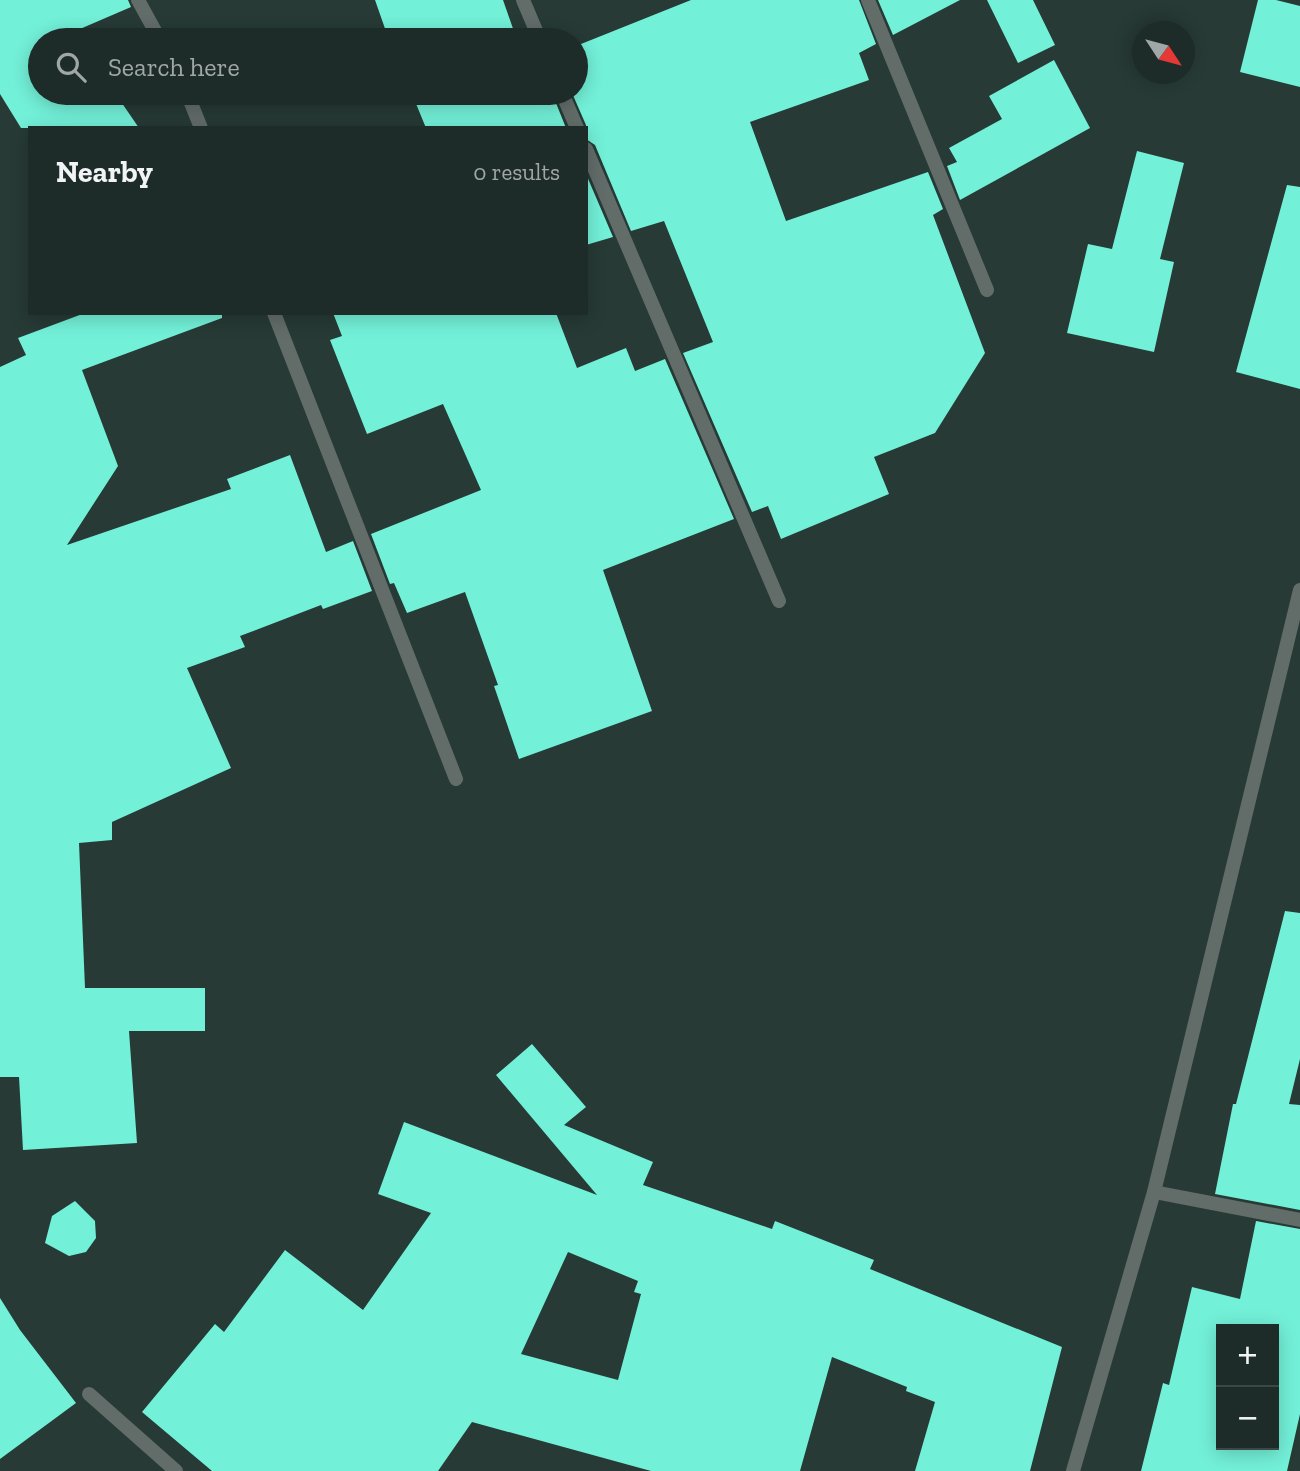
<!DOCTYPE html>
<html lang="en">
<head>
<meta charset="utf-8">
<style>
  :root { --surface:#1d2c28; --page:#253430; --text:#f1f3f6; --muted:#a0a7a8; --line:#3b4845 }
  body { margin:0; font-family:"Zilla Slab",serif; background:var(--page); color:var(--text) }
  .controls { position:absolute; right:21px; bottom:21px; display:grid; overflow:hidden; border-radius:0px; box-shadow:0 4px 18px #0003 }
  .controls button { width:63px; height:63px; display:grid; place-items:center; padding:0; border:0; border-bottom:2px solid var(--line); background:var(--surface); color:var(--text); font:35px sans-serif }
  .compass { position:absolute; left:1132px; top:21px; width:63px; height:63px; border-radius:50%; background:var(--surface); box-shadow:0 4px 18px #0003; rotate:126deg }
  .list { margin:0; padding:0; list-style:none }
  h2 { display:flex; justify-content:space-between; align-items:center; height:91px; margin:0; padding:0 28px; font-size:30px }
  h2 small { font-size:23px; font-weight:400; color:var(--muted) }
  .icon { flex:none; width:38px; height:38px; fill:none; stroke:currentColor; stroke-width:2; stroke-linecap:round; stroke-linejoin:round }
  .map { position:relative; flex:none; width:1300px; height:1471px; overflow:hidden }
  .search { position:absolute; background:var(--surface); box-shadow:0 4px 18px #0003; left:28px; top:28px; width:560px; height:77px; display:flex; align-items:center; gap:18px; box-sizing:border-box; padding:0 24px; border-radius:38px; color:var(--muted); font-size:26px }
  .panel { position:absolute; background:var(--surface); box-shadow:0 4px 18px #0003; left:28px; top:126px; width:560px; height:189px; border-radius:0px }
  .map>svg:first-child { display:block }
  .building { fill:#73f0d8; fill-rule:evenodd }
  .lines { fill:none; stroke-linecap:round; stroke-linejoin:round }
  .minor { stroke:#626c69; stroke-width:14 }
  .tertiary { stroke:#626c69; stroke-width:14 }
</style>
</head>
<body>
<div class="map">
<svg width="1300" height="1471" viewBox="0 0 1300 1471">
  <rect width="100%" height="100%" fill="#273a35"/>
  <path class="building" d="M 0,0 L 128,0 L 131,7 L 73,32 L 79,40 L 40,40 L 40,93 L 115,93 L 139,128 L 21,128 L 0,94 Z
    M 375,0 L 503,0 L 517,40 L 389,40 Z
    M 691,0 L 859,0 L 876,44 L 859,53 L 869,80 L 750,122 L 786,221 L 928,172 L 943,209 L 933,215 L 985,353 L 935,433 L 874,457 L 889,494 L 781,539 L 768,506 L 752,512 L 683,353 L 713,342 L 664,221 L 631,231 L 595,145 L 586,139 L 586,125 L 572,93 L 576,93 L 576,46 Z
    M 878,0 L 960,0 L 893,35 Z
    M 987,0 L 1033,0 L 1055,45 L 1018,63 Z
    M 1258,0 L 1276,0 L 1300,6 L 1300,87 L 1240,72 Z
    M 1054,60 L 1090,128 L 960,200 L 947,166 L 957,162 L 949,148 L 1002,119 L 989,96 Z
    M 408,93 L 552,93 L 566,128 L 426,128 L 412,94 Z
    M 1137,151 L 1184,163 L 1160,259 L 1174,262 L 1154,352 L 1067,333 L 1088,244 L 1112,249 Z
    M 586,174 L 613,237 L 586,245 Z
    M 1287,185 L 1300,187 L 1300,389 L 1236,372 Z
    M 85,313 L 222,313 L 222,318 L 82,370 L 118,466 L 67,545 L 231,489 L 227,479 L 290,455 L 326,552 L 353,541 L 372,591 L 323,609 L 321,605 L 240,636 L 245,647 L 187,668 L 231,768 L 112,822 L 112,840 L 79,843 L 85,988 L 205,988 L 205,1031 L 129,1031 L 137,1143 L 23,1150 L 19,1077 L 0,1077 L 0,367 L 26,355 L 18,338 Z
    M 333,313 L 556,313 L 577,368 L 626,348 L 635,371 L 665,359 L 734,519 L 603,570 L 652,711 L 519,759 L 494,686 L 498,685 L 465,592 L 407,613 L 394,583 L 390,584 L 371,534 L 481,490 L 443,404 L 367,434 L 330,340 L 342,336 Z
    M 1285,911 L 1300,913 L 1300,1059 L 1289,1104 L 1300,1105 L 1300,1210 L 1215,1194 L 1233,1104 L 1236,1104 Z
    M 532,1044 L 586,1107 L 564,1125 L 653,1162 L 643,1185 L 772,1229 L 775,1221 L 874,1260 L 870,1269 L 1062,1347 L 1030,1471 L 915,1471 L 935,1402 L 906,1391 L 907,1387 L 832,1357 L 800,1471 L 651,1471 L 472,1422 L 438,1471 L 212,1471 L 142,1412 L 215,1324 L 224,1332 L 285,1250 L 363,1310 L 431,1213 L 378,1194 L 404,1122 L 597,1195 L 496,1075 ZM 568,1252 L 638,1281 L 634,1292 L 641,1294 L 618,1380 L 521,1354 Z
    M 75,1201 L 95,1221 L 96,1238 L 86,1252 L 69,1256 L 45,1243 L 52,1216 Z
    M 1256,1221 L 1300,1229 L 1300,1414 L 1287,1471 L 1141,1471 L 1163,1383 L 1169,1385 L 1192,1287 L 1240,1299 ZM 1221,1329 L 1274,1329 L 1274,1445 L 1221,1445 Z
    M 0,1298 L 20,1330 L 76,1403 L 0,1459 Z"/>
  <g class="lines">
    <path class="minor" d="M 138,0 L 160,40
      M 523,0 L 540,40
      M 868,0 L 987,290
      M 187,93 L 201,128
      M 562,93 L 577,128
      M 586,149 L 779,601
      M 274,313 L 456,779
      M 1154,1192 L 1300,1220
      M 89,1394 L 176,1471"/>
    <path class="tertiary" d="M 1073,1471 L 1154,1192 L 1300,590"/>
  </g>
</svg>
<div class="controls">
<button>+</button>
<button>−</button>
</div>
<svg class="compass" viewBox="-18 -18 36 36"><path d="M0-13l5 13h-10z" fill="#e53935"/><path d="M0 13l5-13h-10z" fill="#a0a7a8"/></svg>
<div class="search"><svg class="icon" aria-label="search" viewBox="0 0 24 24"><circle cx="10" cy="10" r="6"/><path d="M15 15l6 6"/></svg>Search here</div>
<section class="panel">
<h2>Nearby<small>0 results</small></h2>
<ul class="list">
</ul>
</section>
</div>
</body>
</html>
